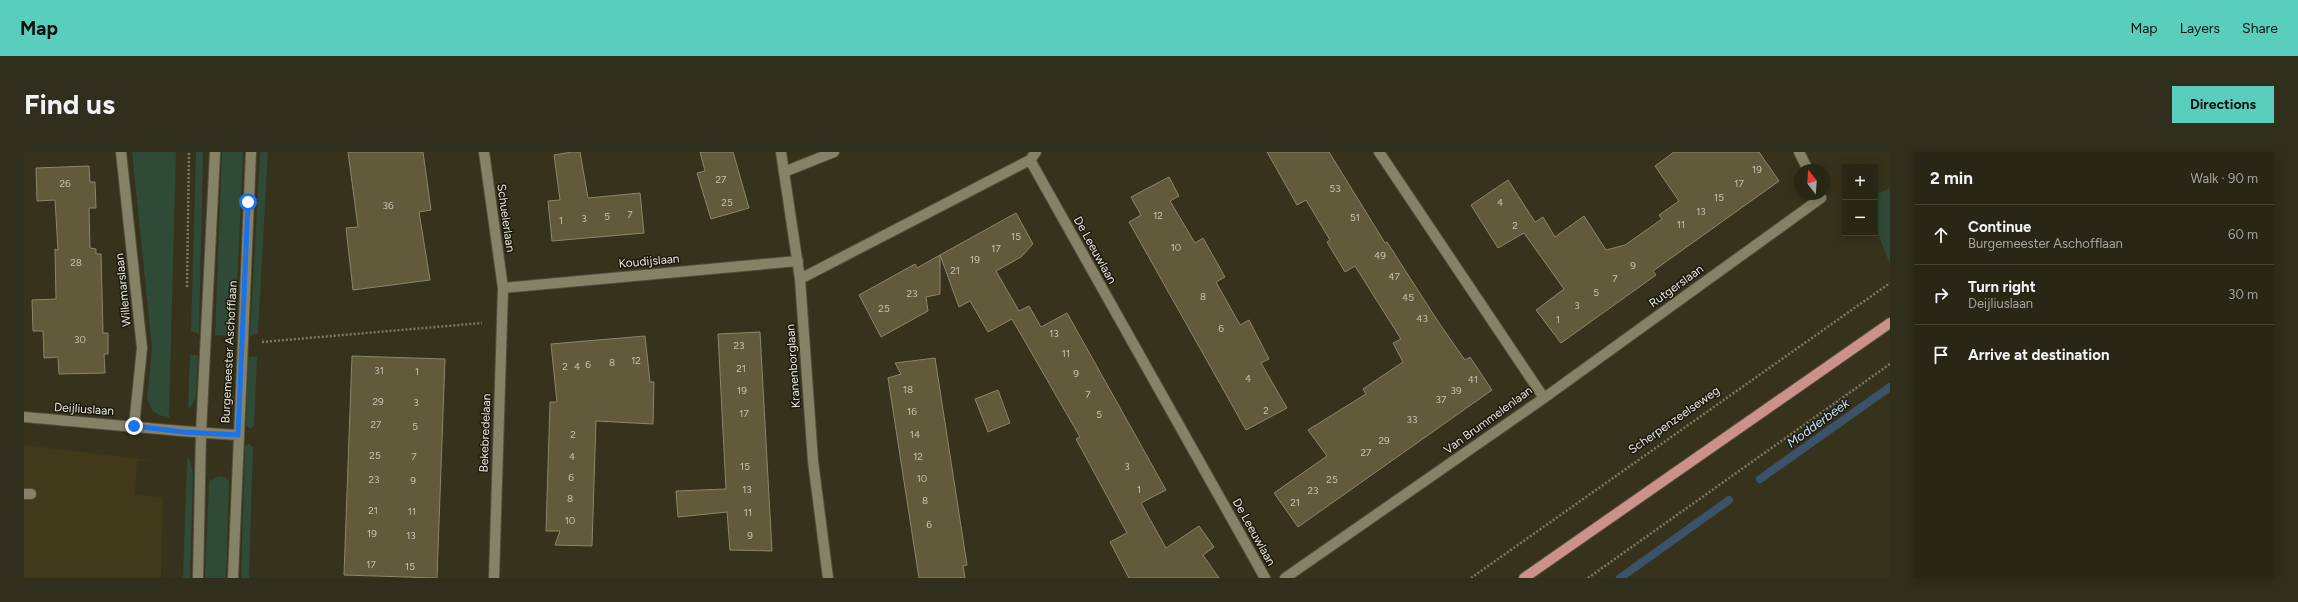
<!DOCTYPE html>
<html lang="en">
<head>
<meta charset="utf-8">
<style>
  :root { --surface:#282614; --page:#302e1d; --text:#f1f3f6; --muted:#a5a5a0; --line:#444334; --accent:#5acebd }
  body { margin:0; font-family:Figtree,sans-serif; background:var(--page); color:var(--text) }
  .controls { position:absolute; right:12px; top:12px; display:grid; overflow:hidden; border-radius:0px; box-shadow:0 2px 10px #0003 }
  .controls button { width:36px; height:36px; display:grid; place-items:center; padding:0; border:0; border-bottom:1px solid var(--line); background:var(--surface); color:var(--text); font:20px sans-serif }
  .compass { position:absolute; left:1770px; top:12px; width:36px; height:36px; border-radius:50%; background:var(--surface); box-shadow:0 2px 10px #0003; rotate:343deg }
  .stop { position:absolute; width:12px; height:12px; margin:-9px; border:3px solid #1a73e8; border-radius:50%; background:#fff }
  .stop.end { background:#1a73e8; border-color:#fff; box-shadow:0 1px 4px #0008 }
  .list { margin:0; padding:0; list-style:none }
  h2 { display:flex; justify-content:space-between; align-items:center; height:52px; margin:0; padding:0 16px; font-size:17px }
  h2 small { font-size:13px; font-weight:400; color:var(--muted) }
  .list li { display:grid; grid-template-columns:26px 1fr auto; gap:12px; align-items:center; box-sizing:border-box; height:60px; padding:0 16px; border-top:1px solid var(--line) }
  .list b { display:block; font-size:15px; white-space:nowrap }
  .list p { margin:0; font-size:13px; white-space:nowrap; color:var(--muted) }
  .list em { font-size:13px; font-style:normal; color:var(--muted) }
  .icon { flex:none; width:22px; height:22px; fill:none; stroke:currentColor; stroke-width:2; stroke-linecap:round; stroke-linejoin:round }
  .map { position:relative; flex:none; width:1866px; height:426px; overflow:hidden; border-radius:0px }
  header { display:flex; align-items:center; gap:24px; box-sizing:border-box; height:56px; padding:0 20px; background:var(--accent); color:#111 }
  header strong { font-size:19px }
  nav { display:flex; gap:22px; margin-inline-start:auto; font-size:14px }
  .intro { display:flex; align-items:center; justify-content:space-between; box-sizing:border-box; height:96px; padding:0 24px }
  h1 { margin:0; font-size:28px }
  .button { padding:10px 18px; border-radius:0px; background:var(--accent); color:#111; font-size:14px; font-weight:700 }
  main { display:flex; gap:24px; padding:0 24px }
  aside { flex:1; background:var(--surface); border-radius:0px; box-shadow:0 2px 10px #0003 }
  .map>svg:first-child { display:block }
  .built { fill:#403a1b }
  .green { fill:#2f4a36 }
  .lines { fill:none; stroke-linecap:round; stroke-linejoin:round }
  .stream { stroke:#3b536a; stroke-width:8 }
  .building { fill:#615b3b; stroke:#8b866c }
  .minor-casing { stroke:#534f3b; stroke-width:12 }
  .major-casing { stroke:#534f3b; stroke-width:12 }
  .path { stroke:#7d7965; stroke-width:2.5; stroke-dasharray:2 2; stroke-linecap:butt }
  .minor { stroke:#868268; stroke-width:10 }
  .major { stroke:#cc928a; stroke-width:10 }
  .route { stroke:#1a73e8; stroke-width:5 }
  .labels { text-anchor:middle; dominant-baseline:central; stroke-width:3; stroke-linejoin:round; paint-order:stroke }
  .number-label { font-size:10px; fill:#c6c2b0 }
  .street-label { font-size:12px; fill:#e8e5d7; stroke:#1c1a0f }
  .water-label { font-size:13px; font-style:italic; fill:#c5e1fb; stroke:#1c1a0f }
</style>
</head>
<body>
<header>
<strong>Map</strong>
<nav><a>Map</a><a>Layers</a><a>Share</a></nav>
</header>
<div class="intro"><h1>Find us</h1><a class="button">Directions</a></div>
<main>
<div class="map">
<svg width="1866" height="426" viewBox="0 0 1866 426">
  <rect width="100%" height="100%" fill="#36321b"/>
  <path class="built" d="M 0,293 L 140,310 L 113,308 L 111,343 L 139,345 L 137,426 L 0,426 Z"/>
  <path class="green" d="M 108,0 L 152,0 L 145,266 L 135,263 L 129,259 L 123,247 L 128,196 Z
    M 172,0 L 179,0 L 175,182 L 167,179 Z
    M 198,0 L 219,0 L 211,184 L 191,183 Z
    M 236,0 L 244,0 L 234,181 L 226,184 Z
    M 1866,36 L 1866,112 L 1851,74 L 1851,43 Z
    M 166,203 L 174,203 L 172,245 L 166,257 L 164,254 Z
    M 224,205 L 233,205 L 230,274 L 226,277 L 222,273 Z
    M 224,291 L 229,295 L 225,426 L 217,426 L 221,295 Z
    M 165,306 L 169,322 L 166,426 L 159,426 L 163,307 Z
    M 194,324 L 201,325 L 205,329 L 202,426 L 181,426 L 185,329 Z"/>
  <g class="lines">
    <path class="stream" d="M 1736,327 L 1866,235
      M 1596,426 L 1705,348"/>
  </g>
  <path class="building" d="M 324,0 L 399,0 L 407,58 L 395,60 L 406,128 L 329,138 L 322,76 L 334,75 Z
    M 548,0 L 556,0 L 564,46 L 616,41 L 620,81 L 528,89 L 524,49 L 536,48 L 530,3 Z
    M 676,0 L 709,0 L 725,56 L 687,67 L 673,21 L 681,19 Z
    M 1243,0 L 1305,0 L 1361,91 L 1363,90 L 1415,171 L 1441,208 L 1446,205 L 1468,238 L 1274,375 L 1250,341 L 1303,304 L 1284,278 L 1342,242 L 1339,237 L 1379,210 L 1369,191 L 1377,187 L 1331,114 L 1321,120 L 1303,90 L 1306,88 L 1282,48 L 1273,53 Z
    M 1650,0 L 1735,0 L 1755,29 L 1629,119 L 1632,123 L 1537,191 L 1512,158 L 1540,137 L 1500,81 L 1474,96 L 1447,53 L 1484,28 L 1511,70 L 1519,65 L 1531,85 L 1560,64 L 1582,98 L 1601,93 L 1638,67 L 1635,63 L 1655,49 L 1631,14 Z
    M 65,14 L 66,30 L 71,30 L 72,56 L 65,56 L 66,96 L 72,97 L 72,102 L 77,102 L 79,181 L 84,181 L 84,202 L 80,202 L 81,221 L 35,222 L 34,205 L 20,206 L 19,179 L 9,179 L 8,148 L 32,147 L 31,97 L 34,98 L 31,48 L 13,49 L 12,16 Z
    M 1145,25 L 1155,44 L 1146,49 L 1171,91 L 1179,86 L 1201,125 L 1192,130 L 1216,173 L 1225,168 L 1245,207 L 1237,211 L 1263,256 L 1222,278 L 1105,70 L 1117,63 L 1107,45 Z
    M 992,61 L 1009,92 L 997,105 L 972,119 L 995,159 L 1005,154 L 1017,175 L 1043,161 L 1142,338 L 1117,351 L 1142,396 L 1175,374 L 1190,395 L 1179,403 L 1195,426 L 1105,426 L 1086,390 L 1103,381 L 1052,287 L 1056,285 L 988,167 L 964,180 L 946,149 L 935,155 L 916,103 Z
    M 916,103 L 916,142 L 902,145 L 904,159 L 857,185 L 835,143 L 891,112 L 893,116 Z
    M 736,180 L 748,399 L 706,398 L 703,360 L 654,365 L 652,339 L 702,337 L 694,182 Z
    M 621,184 L 626,230 L 630,230 L 629,272 L 572,269 L 568,394 L 531,393 L 536,379 L 522,379 L 526,250 L 533,250 L 527,192 Z
    M 328,204 L 421,207 L 413,426 L 320,423 Z
    M 911,206 L 943,413 L 939,414 L 941,426 L 895,426 L 864,226 L 877,222 L 871,211 Z
    M 974,238 L 986,271 L 964,280 L 951,247 Z"/>
  <g class="lines">
    <defs>
      <path id="minor" d="M 97,0 L 118,196 L 110,274
        M 460,0 L 479,136 L 470,426
        M 757,0 L 776,127 L 789,309 L 804,426
        M 1775,0 L 1784,18
        M 1006,8 L 1012,0
        M 760,20 L 810,0
        M 776,127 L 1006,8 L 1241,426
        M 479,136 L 774,109
        M 1520,246 L 1797,46 L 1795,42
        M 0,265 C 71,271 143,279 214,283
        M 0,342 L 7,342
        M 174,426 L 177,281 L 191,0
        M 209,426 L 227,0
        M 1261,426 L 1520,246 L 1355,0"/>
      <path id="major" d="M 1500,426 L 1866,171"/>
    </defs>
    <use href="#minor" class="minor-casing"/>
    <use href="#major" class="major-casing"/>
    <path class="path" d="M 163,135 L 165,0
      M 238,190 L 458,171
      M 1447,426 L 1866,131
      M 1564,426 L 1866,212"/>
    <use href="#minor" class="minor"/>
    <use href="#major" class="major"/>
  </g>
  <g class="lines">
    <path class="route" d="M 110,274 L 159,280 L 214,283 L 224,50"/>
  </g>
  <g class="labels">
    <g class="number-label">
      <text x="1733" y="17">19</text>
      <text x="697" y="27">27</text>
      <text x="41" y="31">26</text>
      <text x="1715" y="31">17</text>
      <text x="1311" y="36">53</text>
      <text x="1695" y="45">15</text>
      <text x="703" y="50">25</text>
      <text x="1476" y="50">4</text>
      <text x="364" y="53">36</text>
      <text x="1677" y="59">13</text>
      <text x="606" y="62">7</text>
      <text x="1134" y="63">12</text>
      <text x="583" y="64">5</text>
      <text x="1331" y="65">51</text>
      <text x="560" y="66">3</text>
      <text x="537" y="68">1</text>
      <text x="1657" y="72">11</text>
      <text x="1491" y="73">2</text>
      <text x="992" y="84">15</text>
      <text x="1152" y="95">10</text>
      <text x="972" y="96">17</text>
      <text x="1356" y="103">49</text>
      <text x="951" y="107">19</text>
      <text x="52" y="110">28</text>
      <text x="1609" y="113">9</text>
      <text x="931" y="118">21</text>
      <text x="1370" y="124">47</text>
      <text x="1591" y="126">7</text>
      <text x="1572" y="140">5</text>
      <text x="888" y="141">23</text>
      <text x="1179" y="144">8</text>
      <text x="1384" y="145">45</text>
      <text x="1553" y="153">3</text>
      <text x="860" y="156">25</text>
      <text x="1398" y="166">43</text>
      <text x="1534" y="167">1</text>
      <text x="1197" y="176">6</text>
      <text x="1030" y="181">13</text>
      <text x="56" y="187">30</text>
      <text x="715" y="193">23</text>
      <text x="1042" y="201">11</text>
      <text x="612" y="208">12</text>
      <text x="588" y="210">8</text>
      <text x="564" y="212">6</text>
      <text x="541" y="214">2</text>
      <text x="553" y="214">4</text>
      <text x="717" y="216">21</text>
      <text x="355" y="218">31</text>
      <text x="393" y="219">1</text>
      <text x="1052" y="221">9</text>
      <text x="1224" y="226">4</text>
      <text x="1449" y="227">41</text>
      <text x="884" y="237">18</text>
      <text x="718" y="238">19</text>
      <text x="1432" y="238">39</text>
      <text x="1064" y="242">7</text>
      <text x="1417" y="247">37</text>
      <text x="354" y="249">29</text>
      <text x="392" y="250">3</text>
      <text x="1242" y="258">2</text>
      <text x="888" y="259">16</text>
      <text x="720" y="261">17</text>
      <text x="1075" y="262">5</text>
      <text x="1388" y="267">33</text>
      <text x="352" y="272">27</text>
      <text x="391" y="274">5</text>
      <text x="549" y="282">2</text>
      <text x="891" y="282">14</text>
      <text x="1360" y="288">29</text>
      <text x="1342" y="300">27</text>
      <text x="351" y="303">25</text>
      <text x="390" y="304">7</text>
      <text x="548" y="304">4</text>
      <text x="894" y="304">12</text>
      <text x="721" y="314">15</text>
      <text x="1103" y="314">3</text>
      <text x="547" y="325">6</text>
      <text x="898" y="326">10</text>
      <text x="350" y="327">23</text>
      <text x="1308" y="327">25</text>
      <text x="389" y="328">9</text>
      <text x="723" y="337">13</text>
      <text x="1115" y="337">1</text>
      <text x="1289" y="338">23</text>
      <text x="546" y="346">8</text>
      <text x="901" y="348">8</text>
      <text x="1271" y="350">21</text>
      <text x="349" y="358">21</text>
      <text x="388" y="359">11</text>
      <text x="724" y="360">11</text>
      <text x="546" y="368">10</text>
      <text x="905" y="372">6</text>
      <text x="348" y="381">19</text>
      <text x="387" y="383">13</text>
      <text x="726" y="383">9</text>
      <text x="347" y="412">17</text>
      <text x="386" y="414">15</text>
    </g>
    <g class="street-label">
      <text transform="translate(482 66) rotate(82)">Schuelerlaan</text>
      <text transform="translate(1071 98) rotate(61)">De Leeuwlaan</text>
      <text transform="translate(625 109) rotate(-5)">Koudijslaan</text>
      <text transform="translate(1652 134) rotate(-36)">Rutgerslaan</text>
      <text transform="translate(99 138) rotate(-96)">Willemarslaan</text>
      <text transform="translate(205 200) rotate(-87)">Burgemeester Aschofflaan</text>
      <text transform="translate(769 214) rotate(-94)">Kranenborglaan</text>
      <text transform="translate(60 257) rotate(4)">Deijliuslaan</text>
      <text transform="translate(1464 268) rotate(-36)">Van Brummelenlaan</text>
      <text transform="translate(1650 268) rotate(-35)">Scherpenzeelseweg</text>
      <text transform="translate(461 281) rotate(-88)">Bekebredelaan</text>
      <text transform="translate(1230 380) rotate(61)">De Leeuwlaan</text>
    </g>
    <g class="water-label">
      <text transform="translate(1794 271) rotate(-36)">Modderbeek</text>
    </g>
  </g>
</svg>
<div class="controls">
<button>+</button>
<button>−</button>
</div>
<svg class="compass" viewBox="-18 -18 36 36"><path d="M0-13l5 13h-10z" fill="#e53935"/><path d="M0 13l5-13h-10z" fill="#a5a5a0"/></svg>
<div class="stop" style="left:224px;top:50px"></div>
<div class="stop end" style="left:110px;top:274px"></div>
</div>
<aside>
<h2>2 min<small>Walk · 90 m</small></h2>
<ul class="list">
<li><svg class="icon" aria-label="ahead" viewBox="0 0 24 24"><path d="M12 20V5M6 11l6-6 6 6"/></svg><div><b>Continue</b><p>Burgemeester Aschofflaan</p></div><em>60 m</em></li>
<li><svg class="icon" aria-label="right" viewBox="0 0 24 24"><path d="M7 20v-9h11M14 6l5 5-5 5"/></svg><div><b>Turn right</b><p>Deijliuslaan</p></div><em>30 m</em></li>
<li><svg class="icon" aria-label="arrive" viewBox="0 0 24 24"><path d="M6 21V4h12l-3 4 3 4H6"/></svg><div><b>Arrive at destination</b></div></li>
</ul>
</aside>
</main>
</body>
</html>
